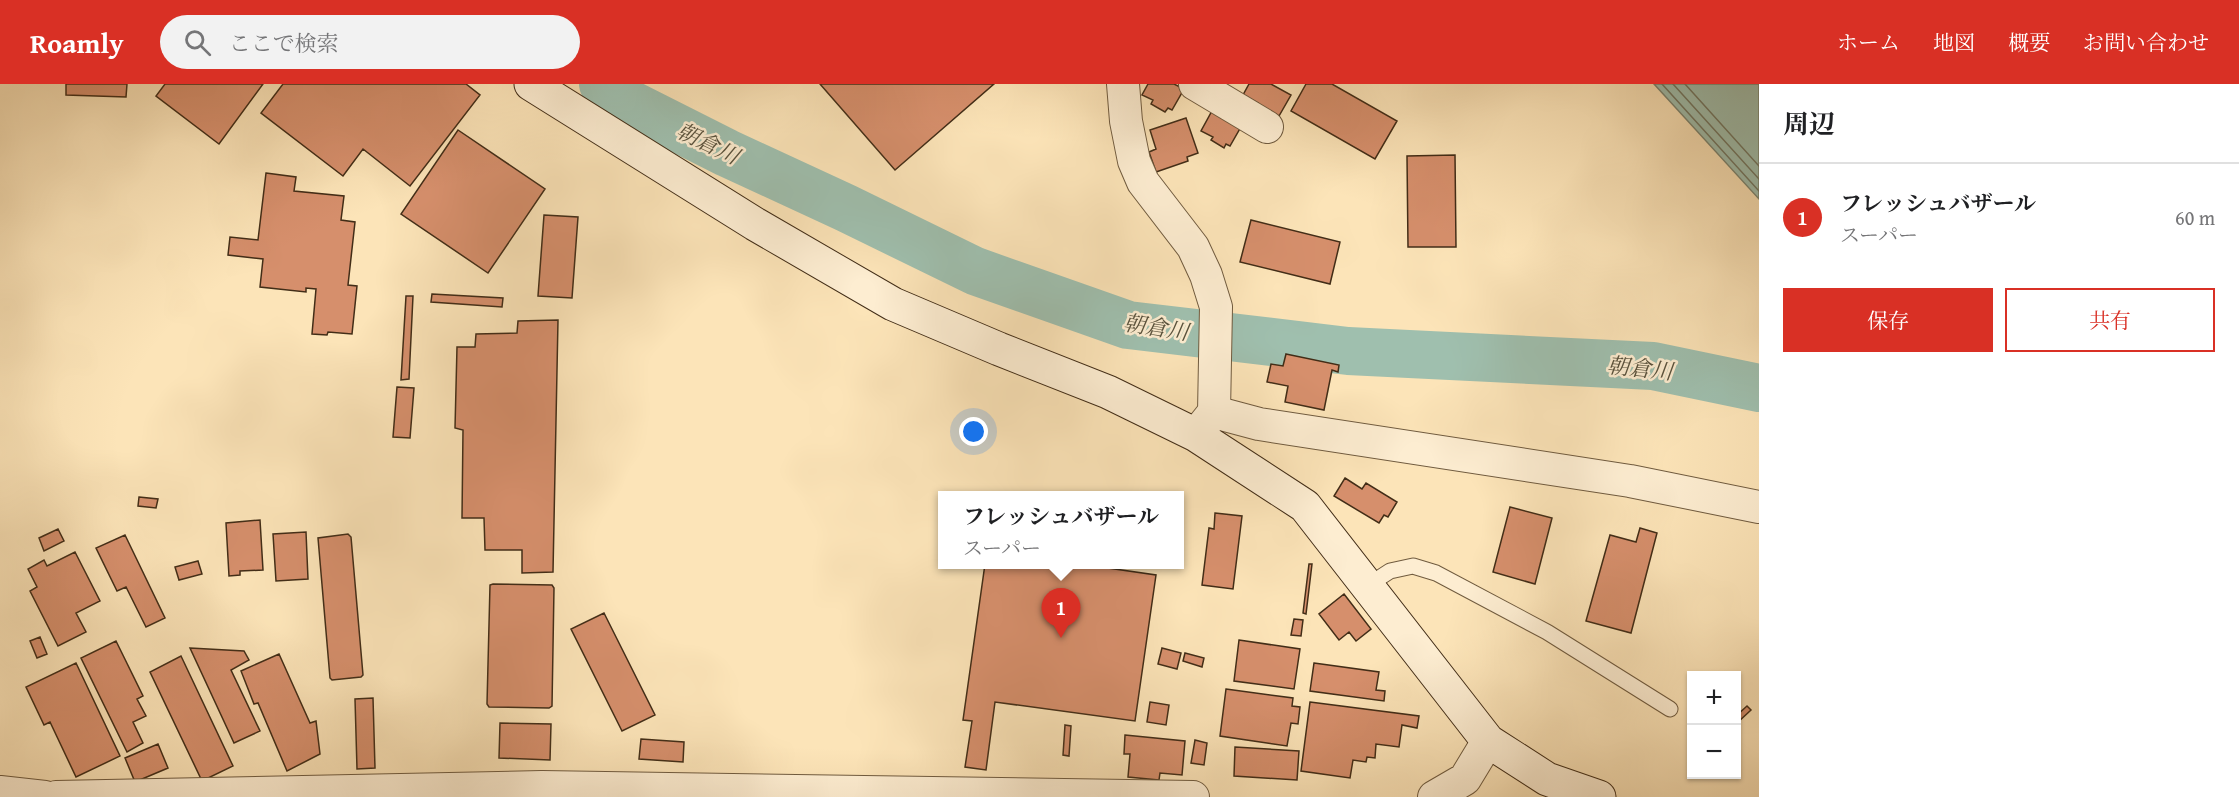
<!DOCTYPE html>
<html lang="ja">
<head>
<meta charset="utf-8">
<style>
  :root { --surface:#fff; --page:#f2f2f2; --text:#202124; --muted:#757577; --line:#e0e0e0; --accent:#d93025 }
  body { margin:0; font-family:"Gentium Book Plus","Noto Serif JP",serif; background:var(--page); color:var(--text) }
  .controls { position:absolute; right:18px; bottom:18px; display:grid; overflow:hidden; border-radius:0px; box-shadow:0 2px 4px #0004 }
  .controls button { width:54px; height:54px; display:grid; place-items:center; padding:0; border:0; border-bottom:2px solid var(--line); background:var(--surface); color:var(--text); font:30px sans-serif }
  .you { position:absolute; left:974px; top:348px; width:21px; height:21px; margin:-15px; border:4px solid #fff; border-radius:50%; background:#1a73e8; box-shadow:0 0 0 9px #1a73e833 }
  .badge { display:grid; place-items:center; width:39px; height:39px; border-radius:50%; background:var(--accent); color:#fff; font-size:20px; font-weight:700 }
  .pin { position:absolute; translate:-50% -50px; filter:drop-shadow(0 2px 3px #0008) }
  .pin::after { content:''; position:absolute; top:32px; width:21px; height:18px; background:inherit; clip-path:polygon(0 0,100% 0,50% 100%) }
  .popup { position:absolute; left:938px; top:407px; width:246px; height:78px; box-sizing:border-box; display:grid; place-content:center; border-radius:0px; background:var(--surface); filter:drop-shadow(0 2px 4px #0005); font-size:20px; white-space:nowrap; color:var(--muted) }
  .popup b { font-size:22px; color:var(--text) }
  .popup::after { content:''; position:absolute; left:50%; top:100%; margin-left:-12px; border:12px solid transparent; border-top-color:var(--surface) }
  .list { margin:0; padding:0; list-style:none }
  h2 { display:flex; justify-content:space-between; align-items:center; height:78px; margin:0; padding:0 24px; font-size:26px }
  h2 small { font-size:20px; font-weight:400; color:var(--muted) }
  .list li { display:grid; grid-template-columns:39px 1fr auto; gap:18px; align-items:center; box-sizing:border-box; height:108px; padding:0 24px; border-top:2px solid var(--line) }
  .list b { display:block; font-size:22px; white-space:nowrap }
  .list p { margin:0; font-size:20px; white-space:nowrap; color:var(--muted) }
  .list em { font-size:20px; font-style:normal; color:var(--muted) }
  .actions { display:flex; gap:12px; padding:18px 24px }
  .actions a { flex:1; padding:14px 0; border:2px solid var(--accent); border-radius:0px; text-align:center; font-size:21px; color:var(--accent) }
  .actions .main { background:var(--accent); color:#fff }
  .icon { flex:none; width:33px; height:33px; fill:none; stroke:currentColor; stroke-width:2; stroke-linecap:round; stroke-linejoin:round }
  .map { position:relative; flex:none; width:1759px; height:713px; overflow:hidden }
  header { display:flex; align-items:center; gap:36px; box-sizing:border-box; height:84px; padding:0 30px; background:var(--accent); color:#fff }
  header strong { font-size:28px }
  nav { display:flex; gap:33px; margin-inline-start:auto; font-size:21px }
  .search { width:420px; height:54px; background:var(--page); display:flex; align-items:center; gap:15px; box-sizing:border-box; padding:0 21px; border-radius:33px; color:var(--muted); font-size:22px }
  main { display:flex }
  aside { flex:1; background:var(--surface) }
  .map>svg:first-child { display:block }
  .water { fill:#9fbfae; stroke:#7a8572; stroke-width:1.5 }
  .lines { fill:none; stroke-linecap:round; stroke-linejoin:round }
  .shore { stroke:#707662; stroke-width:1.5 }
  .river { stroke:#9fbfae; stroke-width:48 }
  .building { fill:#d68f6c; stroke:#422d17; stroke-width:1.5 }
  .lane-casing { stroke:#705b3f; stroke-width:17 }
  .street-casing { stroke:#705b3f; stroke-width:34 }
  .secondary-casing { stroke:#422d17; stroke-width:35 }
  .lane { stroke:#fdedd1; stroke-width:15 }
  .street { stroke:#fdedd1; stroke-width:32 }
  .secondary { stroke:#fdedd1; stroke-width:33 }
  .labels { text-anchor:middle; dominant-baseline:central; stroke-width:5; stroke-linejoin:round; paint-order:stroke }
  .water-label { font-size:22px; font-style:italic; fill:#59523d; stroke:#fdedd1 }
</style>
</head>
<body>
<header>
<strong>Roamly</strong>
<div class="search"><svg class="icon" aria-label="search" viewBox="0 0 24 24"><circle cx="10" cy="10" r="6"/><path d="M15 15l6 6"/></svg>ここで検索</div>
<nav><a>ホーム</a><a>地図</a><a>概要</a><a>お問い合わせ</a></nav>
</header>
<main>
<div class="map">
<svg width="1759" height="713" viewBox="0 0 1759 713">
  <rect width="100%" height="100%" fill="#fce4b8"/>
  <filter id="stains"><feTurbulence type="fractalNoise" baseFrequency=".00333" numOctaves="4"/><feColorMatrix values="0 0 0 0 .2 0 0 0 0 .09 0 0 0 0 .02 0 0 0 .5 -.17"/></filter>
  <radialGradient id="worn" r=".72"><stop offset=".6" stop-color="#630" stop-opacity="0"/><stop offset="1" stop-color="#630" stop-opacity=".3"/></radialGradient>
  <path class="water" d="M 1654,0 L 1759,0 L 1759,115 Z"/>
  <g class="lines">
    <path class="shore" d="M 1662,0 L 1759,107
      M 1673,0 L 1759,95
      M 1685,0 L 1759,82"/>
    <path class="river" d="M 603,0 L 624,17 L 727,69 L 846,124 L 975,187 L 1128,241 L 1348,267 L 1653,282 L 1759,304"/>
  </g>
  <path class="building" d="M 66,0 L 127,0 L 126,13 L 66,11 Z
    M 165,0 L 263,0 L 219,60 L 156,12 Z
    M 283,0 L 466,0 L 480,11 L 410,102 L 363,65 L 343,92 L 261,29 Z
    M 820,0 L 994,0 L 895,86 Z
    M 1148,0 L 1174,0 L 1184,5 L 1172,26 L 1168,24 L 1165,28 L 1151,20 L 1153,16 L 1142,11 Z
    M 1249,0 L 1271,0 L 1291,11 L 1279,32 L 1276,30 L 1273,35 L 1255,25 L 1258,19 L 1243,11 Z
    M 1306,0 L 1332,0 L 1397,37 L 1375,75 L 1291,27 Z
    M 1213,25 L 1242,41 L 1230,62 L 1226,60 L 1224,64 L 1211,56 L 1213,53 L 1201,47 Z
    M 1186,34 L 1198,69 L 1187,73 L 1188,77 L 1156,88 L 1149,68 L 1156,65 L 1150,46 Z
    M 458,46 L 545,105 L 488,189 L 401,130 Z
    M 1455,71 L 1456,163 L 1408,163 L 1407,72 Z
    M 266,89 L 296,93 L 294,107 L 344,112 L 341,136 L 355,138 L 348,201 L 357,202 L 352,250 L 328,248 L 327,251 L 312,250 L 316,205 L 306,204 L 306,208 L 260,203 L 263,175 L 228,171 L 230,153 L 258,156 Z
    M 544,131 L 578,133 L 572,214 L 538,212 Z
    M 1251,136 L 1340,158 L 1330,200 L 1240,178 Z
    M 432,210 L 503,214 L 502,223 L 431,218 Z
    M 406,212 L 413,212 L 409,295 L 401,296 Z
    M 558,236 L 553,488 L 522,489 L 522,466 L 485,466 L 484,434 L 462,434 L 463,346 L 455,344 L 457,263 L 475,263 L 476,250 L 517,249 L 518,237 Z
    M 1286,270 L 1339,281 L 1338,288 L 1332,286 L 1324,326 L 1285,318 L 1288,302 L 1267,298 L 1271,280 L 1283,282 Z
    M 397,303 L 414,304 L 410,354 L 393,353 Z
    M 1345,394 L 1362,405 L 1366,399 L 1397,418 L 1388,433 L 1384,431 L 1379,439 L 1334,412 Z
    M 139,413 L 158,415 L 156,424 L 138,422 Z
    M 1510,423 L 1552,434 L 1535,500 L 1493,488 Z
    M 1215,429 L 1242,432 L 1233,505 L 1202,501 L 1209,444 L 1214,445 Z
    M 260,436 L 263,486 L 240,487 L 240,491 L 229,492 L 226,439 Z
    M 1640,444 L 1657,449 L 1631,549 L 1586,537 L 1610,451 L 1636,458 Z
    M 58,445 L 64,457 L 44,467 L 39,454 Z
    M 306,448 L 308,495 L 276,497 L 273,450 Z
    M 348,450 L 351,453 L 363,591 L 361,593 L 332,596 L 330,594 L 318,454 Z
    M 125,451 L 165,534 L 146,543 L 126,503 L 117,507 L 96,464 Z
    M 75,468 L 100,517 L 76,529 L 86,548 L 58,562 L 30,507 L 37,503 L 28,485 L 44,476 L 47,482 Z
    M 198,477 L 202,490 L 179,496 L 175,483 Z
    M 985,480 L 1080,480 L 1156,491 L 1135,637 L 995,618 L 986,686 L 965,683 L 972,637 L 963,636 Z
    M 1309,480 L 1312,480 L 1306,530 L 1303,529 Z
    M 493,500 L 552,501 L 554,504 L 552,622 L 549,624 L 489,623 L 487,620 L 490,501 Z
    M 1344,510 L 1371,545 L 1356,557 L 1349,548 L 1339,556 L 1319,530 Z
    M 604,529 L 655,631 L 622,647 L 571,545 Z
    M 1294,535 L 1303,536 L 1301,552 L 1291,551 Z
    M 40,553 L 47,570 L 37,574 L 30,557 Z
    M 1239,556 L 1300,565 L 1294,605 L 1234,597 Z
    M 116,557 L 143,612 L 137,615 L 146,632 L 133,638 L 143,659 L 127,668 L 81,574 Z
    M 190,564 L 244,567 L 249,576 L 231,586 L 260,647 L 234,659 Z
    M 1162,564 L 1181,569 L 1177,585 L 1158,580 Z
    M 1185,569 L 1204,574 L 1202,583 L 1183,577 Z
    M 279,570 L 310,639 L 316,637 L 320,670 L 287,687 L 258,619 L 254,620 L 241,587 Z
    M 181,572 L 233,682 L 202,697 L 150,588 Z
    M 76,579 L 120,672 L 76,693 L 50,638 L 44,641 L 26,603 Z
    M 1314,579 L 1379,588 L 1376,606 L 1385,607 L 1384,617 L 1310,607 Z
    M 1226,605 L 1293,614 L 1292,622 L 1300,623 L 1298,640 L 1291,639 L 1287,662 L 1220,652 Z
    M 373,614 L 375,684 L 357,685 L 355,615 Z
    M 1150,618 L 1169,621 L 1166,641 L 1147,638 Z
    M 1310,618 L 1419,632 L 1417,644 L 1402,641 L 1399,663 L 1376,660 L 1375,674 L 1367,673 L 1366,678 L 1353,676 L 1350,694 L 1301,687 Z
    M 1747,622 L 1751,626 L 1737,639 L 1736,632 Z
    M 500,639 L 551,640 L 550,676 L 499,674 Z
    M 1065,641 L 1071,642 L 1069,672 L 1063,671 Z
    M 1125,651 L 1185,657 L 1182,691 L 1160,689 L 1159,696 L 1128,693 L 1130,670 L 1124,670 Z
    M 641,655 L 684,658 L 683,678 L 639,675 Z
    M 1195,656 L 1207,659 L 1204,681 L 1191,679 Z
    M 158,660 L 168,684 L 135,698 L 125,674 Z
    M 1235,663 L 1299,667 L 1297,696 L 1234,692 Z"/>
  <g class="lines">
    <defs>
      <path id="lane" d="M 1367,502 L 1390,487 L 1413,482 L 1436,489 L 1547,548 L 1670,625"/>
      <path id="street" d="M 1123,0 L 1126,37 L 1134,77 L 1143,98 L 1193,163 L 1206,191 L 1216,223 L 1214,328 L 1202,343
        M 1195,0 L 1267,43
        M 1214,328 L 1259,340 L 1630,397 L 1759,423
        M 0,708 L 45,713
        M 56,713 L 542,703 L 1193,713
        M 1434,713 L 1465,695 L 1488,657"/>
      <path id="secondary" d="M 531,0 L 755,140 L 893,220 L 999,265 L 1108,308 L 1196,351 L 1305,422 L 1488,657 L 1547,695 L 1599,713"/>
    </defs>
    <use href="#lane" class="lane-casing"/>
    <use href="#street" class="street-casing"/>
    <use href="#secondary" class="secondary-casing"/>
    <use href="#lane" class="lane"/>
    <use href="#street" class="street"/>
    <use href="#secondary" class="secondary"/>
  </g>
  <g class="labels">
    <g class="water-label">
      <text transform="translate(708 59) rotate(26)">朝倉川</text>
      <text transform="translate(1156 243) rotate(9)">朝倉川</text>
      <text transform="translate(1640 284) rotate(6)">朝倉川</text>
    </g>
  </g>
  <rect width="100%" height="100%" filter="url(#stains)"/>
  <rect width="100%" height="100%" fill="url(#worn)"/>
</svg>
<div class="controls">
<button>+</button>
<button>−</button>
</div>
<div class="you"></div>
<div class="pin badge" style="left:1061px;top:554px">1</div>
<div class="popup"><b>フレッシュバザール</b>スーパー</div>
</div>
<aside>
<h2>周辺<small></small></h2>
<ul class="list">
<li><span class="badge">1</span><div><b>フレッシュバザール</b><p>スーパー</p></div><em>60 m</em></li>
</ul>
<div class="actions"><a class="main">保存</a><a>共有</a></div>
</aside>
</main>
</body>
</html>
